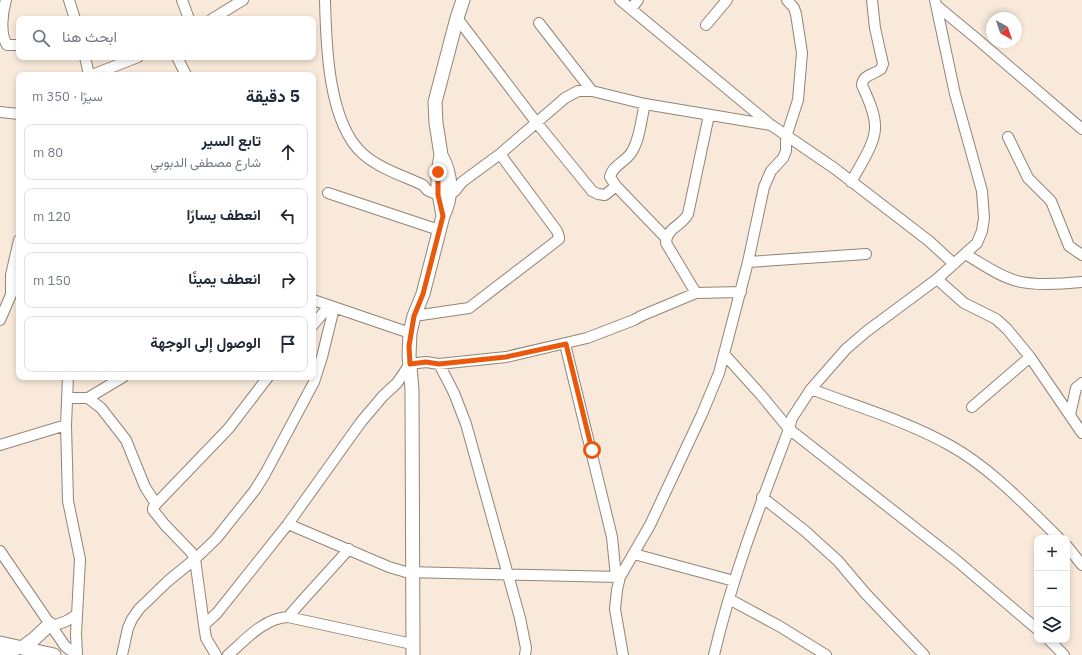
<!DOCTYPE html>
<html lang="ar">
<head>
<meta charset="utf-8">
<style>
  :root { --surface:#fff; --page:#f6f6f7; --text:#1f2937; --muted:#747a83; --line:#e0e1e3 }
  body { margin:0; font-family:"IBM Plex Sans",Vazirmatn,sans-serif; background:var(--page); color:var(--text); direction:rtl }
  .controls { position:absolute; right:12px; bottom:12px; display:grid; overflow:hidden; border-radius:8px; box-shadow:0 2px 6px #0003 }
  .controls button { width:36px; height:36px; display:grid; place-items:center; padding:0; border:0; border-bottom:1px solid var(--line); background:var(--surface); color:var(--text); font:20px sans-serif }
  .compass { position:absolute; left:986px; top:12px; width:36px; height:36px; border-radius:50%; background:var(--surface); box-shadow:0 2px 6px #0003; rotate:140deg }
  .stop { position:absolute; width:12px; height:12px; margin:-9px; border:3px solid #ea580c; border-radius:50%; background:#fff }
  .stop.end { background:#ea580c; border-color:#fff; box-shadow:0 1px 4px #0008 }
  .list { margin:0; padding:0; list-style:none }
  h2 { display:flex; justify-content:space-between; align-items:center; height:52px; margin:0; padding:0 16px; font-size:17px }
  h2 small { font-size:13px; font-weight:400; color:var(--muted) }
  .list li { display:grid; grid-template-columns:26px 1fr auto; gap:12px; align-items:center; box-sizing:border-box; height:56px; margin:0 8px 8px; padding:0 8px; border:1px solid var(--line); border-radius:8px }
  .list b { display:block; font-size:15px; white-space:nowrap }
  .list p { margin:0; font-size:13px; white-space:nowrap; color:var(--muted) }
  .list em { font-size:13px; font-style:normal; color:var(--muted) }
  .icon { flex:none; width:22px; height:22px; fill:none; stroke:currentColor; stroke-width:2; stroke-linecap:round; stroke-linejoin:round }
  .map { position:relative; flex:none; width:1082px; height:655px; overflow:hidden; direction:ltr }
  .search { position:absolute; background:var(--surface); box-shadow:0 2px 6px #0003; left:16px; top:16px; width:300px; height:44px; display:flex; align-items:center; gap:10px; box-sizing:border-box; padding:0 14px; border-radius:8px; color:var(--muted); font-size:15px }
  .panel { position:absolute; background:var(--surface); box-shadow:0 2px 6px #0003; left:16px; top:72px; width:300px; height:308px; border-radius:8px; direction:rtl }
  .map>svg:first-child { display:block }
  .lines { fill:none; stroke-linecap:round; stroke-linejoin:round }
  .minor-casing { stroke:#928577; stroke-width:12 }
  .tertiary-casing { stroke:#928577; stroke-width:15 }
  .minor { stroke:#fff; stroke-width:10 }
  .tertiary { stroke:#fff; stroke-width:13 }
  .route { stroke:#ea580c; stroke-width:5 }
</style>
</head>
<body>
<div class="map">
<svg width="1082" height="655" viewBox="0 0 1082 655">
  <rect width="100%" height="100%" fill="#f8e9da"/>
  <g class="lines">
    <defs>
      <path id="minor" d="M 6,0 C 2,13 0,34 7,45 L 19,45
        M 69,0 L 75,19
        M 182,0 L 189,19
        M 325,0 C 326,44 328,123 363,154 C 380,169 404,176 423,185 L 427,190 L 438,195 L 445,195 L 455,191 L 462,182 L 500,154 L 565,98 L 578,91 L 592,91 L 645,104 L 771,125
        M 620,0 L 771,125 L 834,168 L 929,241 L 954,264
        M 936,5 L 977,39 L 1082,129
        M 631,9 L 638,0
        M 457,18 L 536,122 L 592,191 L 598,194 L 605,195 L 616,186
        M 212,19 L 243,0
        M 539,23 L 592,91
        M 706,25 L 727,0
        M 85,57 L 89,75
        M 177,57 L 186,75
        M 92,75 L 138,57
        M 645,104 C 641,119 640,140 631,153 C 625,162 612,166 610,177 L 616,186 L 666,238
        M 0,112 L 19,114
        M 1008,137 L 1028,178 L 1051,201 L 1069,246 L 1082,255
        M 851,182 C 859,167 876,143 875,126 C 875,112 867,97 862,85 C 863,74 874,75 881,69 L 883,64 L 875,28 L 872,0
        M 328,193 L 439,230
        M 965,254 C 981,263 998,276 1017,281 C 1036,286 1062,284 1082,282
        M 748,262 L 866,254
        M 937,279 L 964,303 L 996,319 L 1007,329 L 1030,357 L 1082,433
        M 696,293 L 666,243 C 666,228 682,226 688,214 L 709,115
        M 11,294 L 11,275 L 19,240
        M 313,300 L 410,333
        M 414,316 L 469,308 L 559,239 L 559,237 L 557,231 L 500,154
        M 0,320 L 19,276
        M 313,325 L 329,306
        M 565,344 L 612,537 L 616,577
        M 724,354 L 761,395 L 789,429 L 956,560 L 1037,629
        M 439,364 L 454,393 L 466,424 L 520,618 L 526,648 L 525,655
        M 68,377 L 66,425 L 68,501 L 80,559 L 76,634 L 77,655
        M 811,389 C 858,407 907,421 951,446 C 992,469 1026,506 1059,538
        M 67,398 L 88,398 L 101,408 L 126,440 L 145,487 L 156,504 L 229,428 L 268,377
        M 88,398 L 123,377
        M 972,407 L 1030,357
        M 1070,415 L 1076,388 L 1082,383
        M 0,445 L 66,425
        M 762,497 L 805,531 L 838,561 L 866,594 L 924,655
        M 156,504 L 153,508 L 153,510 L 165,525 L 191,552 L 195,559 L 204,625
        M 288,524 L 389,567 L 406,572 L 620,577
        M 1067,546 L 1082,565
        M 0,551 L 65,646 L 70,650 L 76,651
        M 634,554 L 734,581
        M 729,599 L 779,626 L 826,655
        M 288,617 L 302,601 L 349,549
        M 52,626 C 62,623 69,621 77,614
        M 1049,640 L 1064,655
        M 122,655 L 128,628 L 132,619 L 139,609 L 168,581 L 195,559 L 216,539 L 255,490 L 265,474 L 314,382 L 322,357 L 334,308
        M 216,655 L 206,638 L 204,625 L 217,613 L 288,524 L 361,422 L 383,396 L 397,383 L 410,364 L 426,362 L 439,364 L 506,357 L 587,338 L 634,320 L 641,316 L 696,293 L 741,292
        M 228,655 C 245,640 264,618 288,617 L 412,644
        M 623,655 L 615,609 L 617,590 L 620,577 L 650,525 L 702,414 L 719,373 L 748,262 L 764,187 L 771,171 L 783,158 L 786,151 L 786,137 L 798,100 L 802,53 L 796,14 L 794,8 L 787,0
        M 714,655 C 732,577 761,503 789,429 L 792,418 L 811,389 L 846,349 L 867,331 L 937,279 L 977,243 L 982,231 L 984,218 L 982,191 L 955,94 L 935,0"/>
      <path id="tertiary" d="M 443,216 L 438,188 L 438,172 L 441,155 L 436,123 L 435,102 L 457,18 L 463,0
        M 0,643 L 54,655
        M 23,647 L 34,639 L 50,624
        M 0,651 L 12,655
        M 413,655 L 412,390 L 409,355 L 410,333 L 414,316 L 423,294 L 443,216 C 453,195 452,175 441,155"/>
    </defs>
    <use href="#minor" class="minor-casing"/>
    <use href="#tertiary" class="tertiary-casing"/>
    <use href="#minor" class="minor"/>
    <use href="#tertiary" class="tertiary"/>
  </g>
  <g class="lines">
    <path class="route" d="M 438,172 L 438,195 L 443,216 L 423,294 L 414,316 L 409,346 L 410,364 L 426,362 L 439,364 L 506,357 L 566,344 L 592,450"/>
  </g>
</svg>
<div class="controls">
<button>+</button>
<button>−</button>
<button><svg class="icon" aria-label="layers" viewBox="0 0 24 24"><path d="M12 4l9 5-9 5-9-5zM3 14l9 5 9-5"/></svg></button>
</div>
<svg class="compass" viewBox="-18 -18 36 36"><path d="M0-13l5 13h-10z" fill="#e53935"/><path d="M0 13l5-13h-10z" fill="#747a83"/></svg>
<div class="stop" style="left:592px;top:450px"></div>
<div class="stop end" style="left:438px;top:172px"></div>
<div class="search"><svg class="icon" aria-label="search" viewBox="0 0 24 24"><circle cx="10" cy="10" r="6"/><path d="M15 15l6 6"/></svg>ابحث هنا</div>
<section class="panel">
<h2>5 دقيقة<small>سيرًا · 350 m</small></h2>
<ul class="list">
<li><svg class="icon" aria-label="ahead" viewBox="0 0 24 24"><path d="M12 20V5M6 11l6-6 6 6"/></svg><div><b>تابع السير</b><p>شارع مصطفى الدبوبي</p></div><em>80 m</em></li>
<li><svg class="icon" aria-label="left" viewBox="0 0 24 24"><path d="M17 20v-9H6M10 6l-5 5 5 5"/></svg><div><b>انعطف يسارًا</b></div><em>120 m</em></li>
<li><svg class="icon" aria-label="right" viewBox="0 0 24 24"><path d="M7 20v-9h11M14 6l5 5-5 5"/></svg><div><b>انعطف يمينًا</b></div><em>150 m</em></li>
<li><svg class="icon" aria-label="arrive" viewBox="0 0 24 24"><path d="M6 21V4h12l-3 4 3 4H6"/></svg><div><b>الوصول إلى الوجهة</b></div></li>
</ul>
</section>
</div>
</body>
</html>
